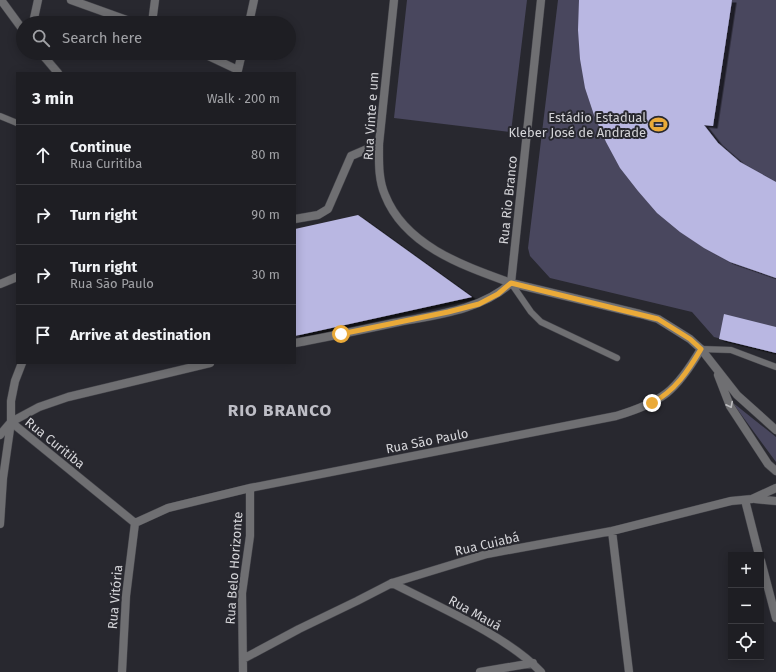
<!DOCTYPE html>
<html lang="en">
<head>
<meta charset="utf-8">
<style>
  :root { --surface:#1e1e23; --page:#26272b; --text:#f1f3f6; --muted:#a1a2a6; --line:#3c3c41 }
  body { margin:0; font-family:"Fira Sans",sans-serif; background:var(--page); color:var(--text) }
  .controls { position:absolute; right:12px; bottom:12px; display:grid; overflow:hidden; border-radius:0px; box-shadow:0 2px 10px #0003 }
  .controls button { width:36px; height:36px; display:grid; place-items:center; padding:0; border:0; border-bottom:1px solid var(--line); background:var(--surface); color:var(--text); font:20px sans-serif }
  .stop { position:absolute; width:12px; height:12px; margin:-9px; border:3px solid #eaaa39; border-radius:50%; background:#fff }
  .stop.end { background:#eaaa39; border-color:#fff; box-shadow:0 1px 4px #0008 }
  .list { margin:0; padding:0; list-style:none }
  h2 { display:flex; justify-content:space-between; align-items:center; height:52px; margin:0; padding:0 16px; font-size:17px }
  h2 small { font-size:13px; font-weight:400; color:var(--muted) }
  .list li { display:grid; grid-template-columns:26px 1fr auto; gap:12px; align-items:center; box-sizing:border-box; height:60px; padding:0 16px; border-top:1px solid var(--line) }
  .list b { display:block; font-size:15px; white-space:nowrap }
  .list p { margin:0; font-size:13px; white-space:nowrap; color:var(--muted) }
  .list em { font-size:13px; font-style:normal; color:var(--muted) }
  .icon { flex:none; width:22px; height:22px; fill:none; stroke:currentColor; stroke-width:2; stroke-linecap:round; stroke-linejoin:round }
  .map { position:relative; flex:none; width:776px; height:672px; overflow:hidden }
  .search { position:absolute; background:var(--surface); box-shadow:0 2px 10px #0003; left:16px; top:16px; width:280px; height:44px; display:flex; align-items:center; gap:10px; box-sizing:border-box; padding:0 14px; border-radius:22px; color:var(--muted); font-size:15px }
  .panel { position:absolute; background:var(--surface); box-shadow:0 2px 10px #0003; left:16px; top:72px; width:280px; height:292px; border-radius:0px }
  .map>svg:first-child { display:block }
  .green { fill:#49475e }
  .building { fill:#b9b7e2; filter:url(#shadow) }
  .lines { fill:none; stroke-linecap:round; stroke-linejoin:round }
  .service-casing { stroke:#44444a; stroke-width:7 }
  .minor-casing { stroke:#44444a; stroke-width:9 }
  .tertiary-casing { stroke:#44444a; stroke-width:9 }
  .service { stroke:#6f6f72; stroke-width:6 }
  .minor { stroke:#6f6f72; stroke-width:8 }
  .tertiary { stroke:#6f6f72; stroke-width:8 }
  .oneway { stroke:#bcbcbf }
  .route { stroke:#eaaa39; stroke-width:5 }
  .labels { text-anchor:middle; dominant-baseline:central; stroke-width:4; stroke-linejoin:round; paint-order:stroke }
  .street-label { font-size:13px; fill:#d5d5d9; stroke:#28282f }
  .poi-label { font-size:13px; fill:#d5d5d9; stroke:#28282f; text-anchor:end }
  .district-label { font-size:17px; font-weight:bold; letter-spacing:1px; fill:#bebec6; stroke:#28282f }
</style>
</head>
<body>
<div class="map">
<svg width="776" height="672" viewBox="0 0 776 672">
  <defs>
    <filter id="shadow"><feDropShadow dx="4.5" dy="2.5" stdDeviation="0" flood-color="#0009"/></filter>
  </defs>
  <rect width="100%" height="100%" fill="#28282f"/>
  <path class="green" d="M 407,0 L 527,0 L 511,132 L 394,118 Z
    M 558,0 L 776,0 L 776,353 L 714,337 L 692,312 L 550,278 L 530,256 L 528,248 Z
    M 732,402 L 776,437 L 776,462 Z"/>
  <path class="building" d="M 579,0 L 732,0 L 713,126 L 704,125 L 718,143 L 740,162 L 776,182 L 776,278 L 730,262 L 704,248 L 680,232 L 657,213 L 638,191 L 620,168 L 606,142 L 594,115 L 585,88 L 580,59 L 578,30 Z
    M 358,215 L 472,297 L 295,336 L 295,229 Z
    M 724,314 L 776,327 L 776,353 L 719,339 Z"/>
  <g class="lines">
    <defs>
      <path id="service" d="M 0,116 L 17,123
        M 511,283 L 531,312 L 541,322 L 617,358
        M 701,349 L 731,350 L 776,367"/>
      <path id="minor" d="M 1,0 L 23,30
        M 71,0 L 135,23
        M 33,23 L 38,0
        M 152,23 L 155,0
        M 249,23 L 254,0
        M 41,53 L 58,73
        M 202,53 L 238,70 L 242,53
        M 295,219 L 318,215 L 328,209 L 351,156 L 379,144
        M 0,284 L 17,277
        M 295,343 C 328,337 361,330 394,323 C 434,315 480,311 511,283 C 464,266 405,246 385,195 C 378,179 379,161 379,144 L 394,0
        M 11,422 L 39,407 L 68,397 L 210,363
        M 11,422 L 135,523
        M 0,435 L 11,422 L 11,401 L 15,381 L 22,363
        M 755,499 L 776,501
        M 745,500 L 759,555
        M 135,523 L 168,508 L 250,488 L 616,416 C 663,402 676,391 701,349
        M 0,524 L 3,478 L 11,422
        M 612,531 L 629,672
        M 761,561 L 776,618
        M 392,583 C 437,606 507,636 541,672
        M 243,659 L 299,629 L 357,601 L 392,583 L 487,554 L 612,531 L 731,501 L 752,499 L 776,488
        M 122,672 L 126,596 L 135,523
        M 243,672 L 242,593 L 250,536 L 250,488
        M 480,672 L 533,663"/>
      <path id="tertiary" d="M 541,0 L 511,283 L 640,314 L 658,319 L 690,339 L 701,349 L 737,395 L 776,430
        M 718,375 L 730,406 L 768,464 L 776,471"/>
    </defs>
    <use href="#service" class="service-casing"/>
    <use href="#minor" class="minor-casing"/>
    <use href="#tertiary" class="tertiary-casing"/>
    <use href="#service" class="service"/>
    <use href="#minor" class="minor"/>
    <use href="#tertiary" class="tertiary"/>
  </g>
  <defs><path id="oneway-chevron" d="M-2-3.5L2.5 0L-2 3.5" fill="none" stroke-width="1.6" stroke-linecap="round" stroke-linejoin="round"/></defs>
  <use class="oneway" href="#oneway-chevron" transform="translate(730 405) rotate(63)"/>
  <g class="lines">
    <path class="route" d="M 341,334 L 448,312 L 479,304 L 498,294 L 511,283 L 658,319 L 690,339 L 701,349 C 688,371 675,391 652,403"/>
  </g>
  <defs>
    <symbol id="stadium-bare" viewBox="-9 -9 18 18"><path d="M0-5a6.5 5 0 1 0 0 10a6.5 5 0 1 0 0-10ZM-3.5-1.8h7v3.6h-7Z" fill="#eaaa39" stroke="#28282f" stroke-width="2.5" paint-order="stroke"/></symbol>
  </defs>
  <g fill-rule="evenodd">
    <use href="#stadium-bare" x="646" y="112" width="25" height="25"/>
  </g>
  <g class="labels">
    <g class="street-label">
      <text transform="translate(371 116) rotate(-86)">Rua Vinte e um</text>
      <text transform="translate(508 200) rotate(-84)">Rua Rio Branco</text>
      <text transform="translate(427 441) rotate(-11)">Rua São Paulo</text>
      <text transform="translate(55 443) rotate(39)">Rua Curitiba</text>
      <text transform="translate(487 544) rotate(-13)">Rua Cuiabá</text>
      <text transform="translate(234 568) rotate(-86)">Rua Belo Horizonte</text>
      <text transform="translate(115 597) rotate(-85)">Rua Vitória</text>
      <text transform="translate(475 613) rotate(29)">Rua Mauá</text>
    </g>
    <g class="poi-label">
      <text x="646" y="117">Estádio Estadual<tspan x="646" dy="15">Kleber José de Andrade</tspan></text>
    </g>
    <g class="district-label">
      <text x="280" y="410">RIO BRANCO</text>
    </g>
  </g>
</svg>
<div class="controls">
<button>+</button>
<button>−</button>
<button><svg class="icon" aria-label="locate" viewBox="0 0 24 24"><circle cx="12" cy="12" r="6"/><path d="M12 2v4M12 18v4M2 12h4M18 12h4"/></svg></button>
</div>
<div class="stop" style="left:341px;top:334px"></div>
<div class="stop end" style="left:652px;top:403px"></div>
<div class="search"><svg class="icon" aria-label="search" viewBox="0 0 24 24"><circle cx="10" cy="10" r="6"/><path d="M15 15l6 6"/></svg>Search here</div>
<section class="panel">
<h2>3 min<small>Walk · 200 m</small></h2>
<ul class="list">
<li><svg class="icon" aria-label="ahead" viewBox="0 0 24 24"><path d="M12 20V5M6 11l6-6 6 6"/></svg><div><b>Continue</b><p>Rua Curitiba</p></div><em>80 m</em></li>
<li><svg class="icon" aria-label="right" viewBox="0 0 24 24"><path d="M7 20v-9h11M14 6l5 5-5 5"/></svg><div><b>Turn right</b></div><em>90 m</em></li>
<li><svg class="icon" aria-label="right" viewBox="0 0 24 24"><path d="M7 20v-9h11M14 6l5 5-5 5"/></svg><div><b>Turn right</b><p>Rua São Paulo</p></div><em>30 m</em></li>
<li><svg class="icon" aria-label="arrive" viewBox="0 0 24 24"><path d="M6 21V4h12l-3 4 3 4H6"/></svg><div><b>Arrive at destination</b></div></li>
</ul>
</section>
</div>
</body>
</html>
